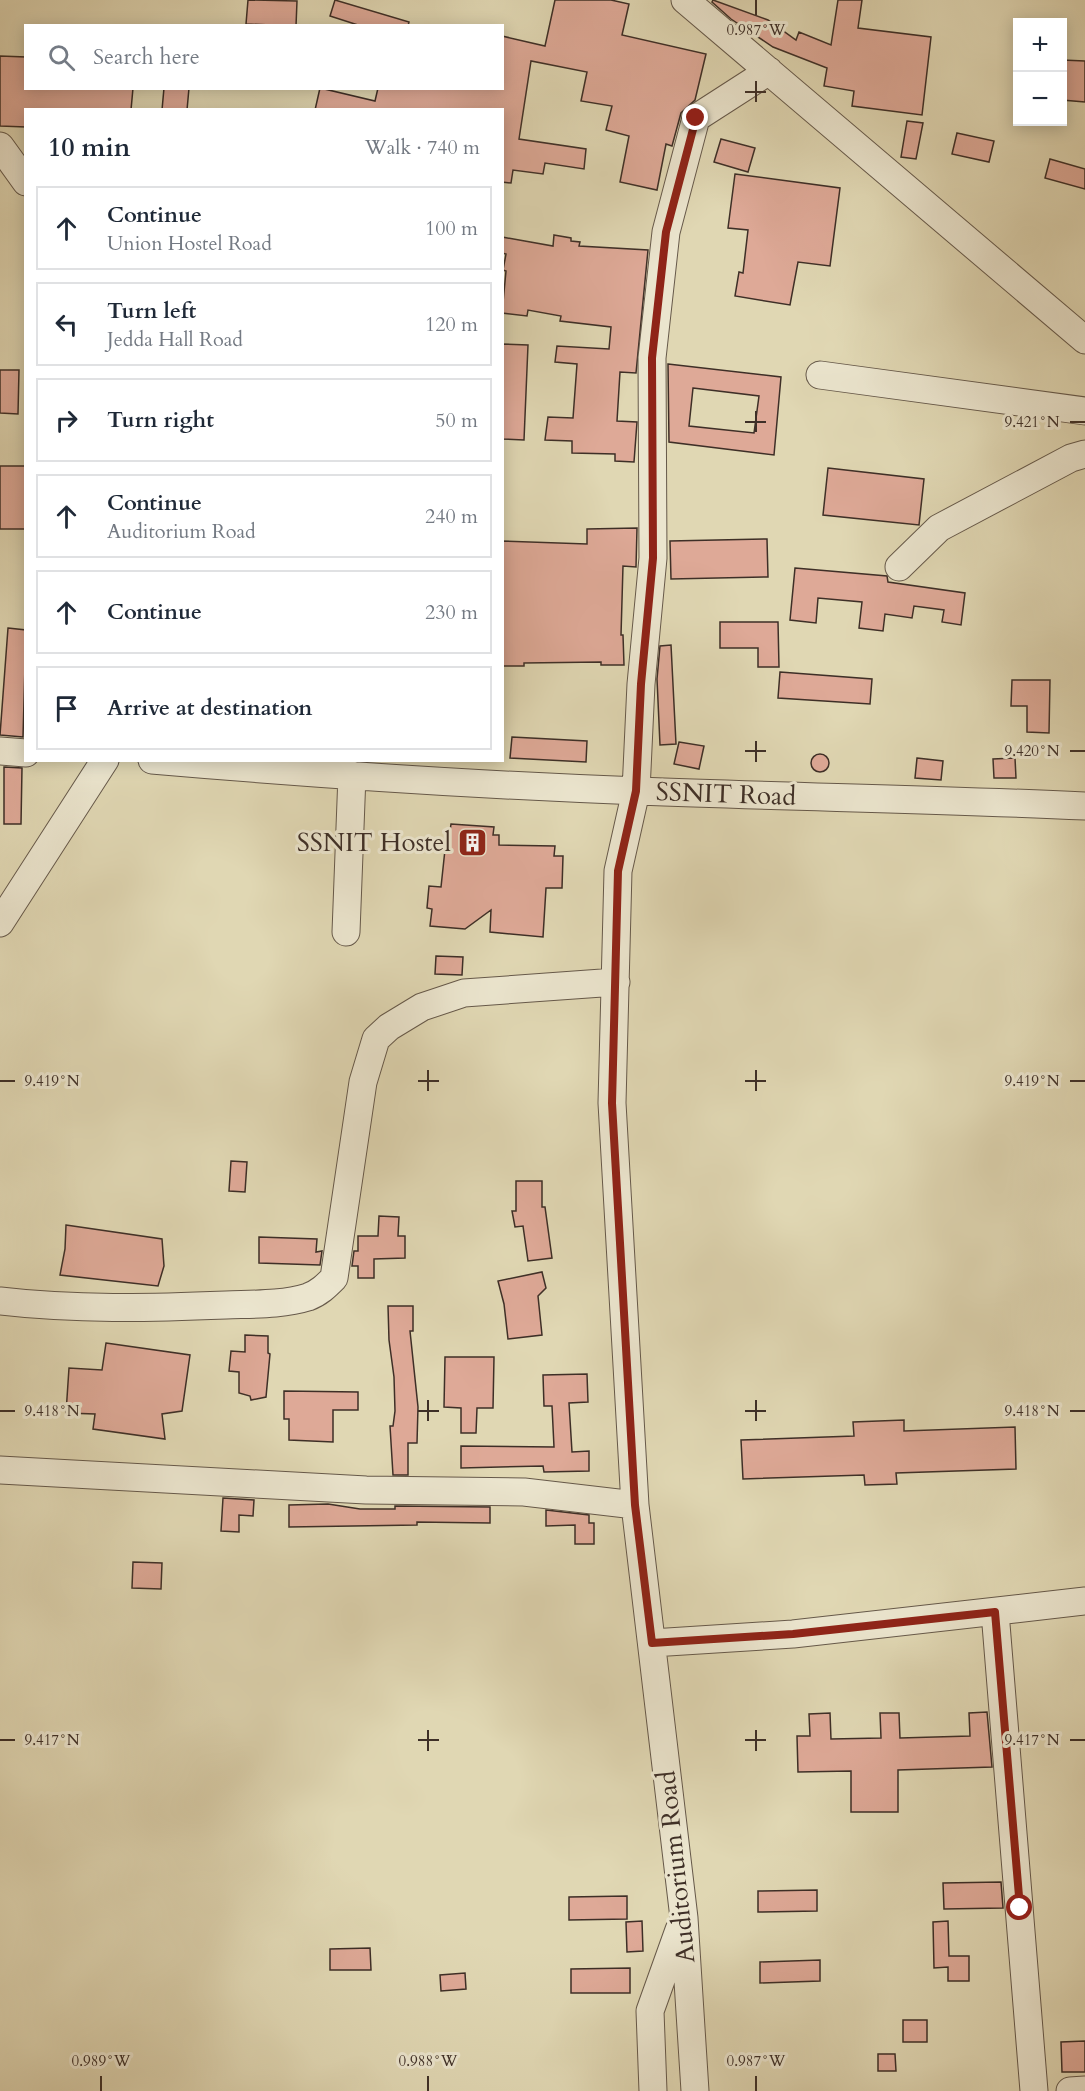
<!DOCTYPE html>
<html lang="en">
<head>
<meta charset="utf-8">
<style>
  :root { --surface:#fff; --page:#f6f6f7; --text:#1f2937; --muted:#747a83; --line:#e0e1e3 }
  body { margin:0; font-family:Cardo,serif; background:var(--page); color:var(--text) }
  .controls { position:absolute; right:18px; top:18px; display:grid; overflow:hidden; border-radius:0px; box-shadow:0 3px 15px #0003 }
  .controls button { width:54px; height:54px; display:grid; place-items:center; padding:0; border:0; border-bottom:2px solid var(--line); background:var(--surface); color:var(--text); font:30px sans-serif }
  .stop { position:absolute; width:18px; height:18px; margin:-14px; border:4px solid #8f2418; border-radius:50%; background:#fff }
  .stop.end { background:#8f2418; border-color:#fff; box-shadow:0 2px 6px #0008 }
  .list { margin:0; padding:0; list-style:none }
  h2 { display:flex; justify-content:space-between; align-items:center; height:78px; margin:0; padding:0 24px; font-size:26px }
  h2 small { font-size:20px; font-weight:400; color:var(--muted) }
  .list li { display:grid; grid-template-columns:39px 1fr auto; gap:18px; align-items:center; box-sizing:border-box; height:84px; margin:0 12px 12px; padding:0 12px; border:2px solid var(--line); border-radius:0px }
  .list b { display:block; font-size:22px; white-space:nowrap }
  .list p { margin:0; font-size:20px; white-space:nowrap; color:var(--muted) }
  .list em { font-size:20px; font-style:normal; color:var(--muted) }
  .icon { flex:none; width:33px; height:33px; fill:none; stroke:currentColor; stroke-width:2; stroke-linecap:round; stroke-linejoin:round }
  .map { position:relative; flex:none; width:1085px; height:2091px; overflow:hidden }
  .search { position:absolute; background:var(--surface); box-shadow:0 3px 15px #0003; left:24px; top:24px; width:480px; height:66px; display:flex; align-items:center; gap:15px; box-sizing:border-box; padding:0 21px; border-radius:0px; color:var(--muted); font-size:22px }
  .panel { position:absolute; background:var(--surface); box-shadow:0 3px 15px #0003; left:24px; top:108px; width:480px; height:654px; border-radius:0px }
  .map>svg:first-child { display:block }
  .building { fill:#dea997; stroke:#3e2f27; stroke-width:1.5; fill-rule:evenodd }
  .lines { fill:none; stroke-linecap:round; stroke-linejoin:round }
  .minor-casing { stroke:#66594a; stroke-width:29 }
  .minor { stroke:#ebe5ce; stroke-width:27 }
  .route { stroke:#8f2418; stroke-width:8 }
  .ticks { fill:none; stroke:#3e2f27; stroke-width:2 }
  .labels { text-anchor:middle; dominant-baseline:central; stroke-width:6; stroke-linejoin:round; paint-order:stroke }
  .street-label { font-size:26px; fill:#3e2f27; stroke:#ebe5ce }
  .poi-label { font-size:26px; fill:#3e2f27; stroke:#ebe5ce; text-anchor:end }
  .ticks-label { font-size:15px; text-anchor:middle; fill:#3e2f27; stroke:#ebe5ce; stroke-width:6; stroke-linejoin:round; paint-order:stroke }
</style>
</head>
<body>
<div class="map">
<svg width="1085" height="2091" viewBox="0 0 1085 2091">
  <rect width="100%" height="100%" fill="#e0d7b3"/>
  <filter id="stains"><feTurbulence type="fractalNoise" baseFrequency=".00333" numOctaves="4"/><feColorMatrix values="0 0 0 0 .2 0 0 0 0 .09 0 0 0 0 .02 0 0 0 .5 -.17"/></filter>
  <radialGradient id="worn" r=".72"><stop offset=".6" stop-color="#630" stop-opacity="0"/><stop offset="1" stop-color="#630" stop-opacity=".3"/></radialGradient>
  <path class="building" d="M 248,0 L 297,1 L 296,26 L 246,24 Z
    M 335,0 L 409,22 L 408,26 L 361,26 L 330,16 Z
    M 555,0 L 611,0 L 629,4 L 622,35 L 706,54 L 695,100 L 681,113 L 672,146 L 666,144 L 657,190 L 620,182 L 629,136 L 606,130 L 612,106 L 581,101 L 587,72 L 531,61 L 519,139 L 586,149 L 584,169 L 545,163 L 543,174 L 513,170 L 511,183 L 502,182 L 502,110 L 315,110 L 320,88 L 375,101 L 378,88 L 502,88 L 502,36 L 545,46 Z
    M 713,0 L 768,20 L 796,40 L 799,32 L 831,45 L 838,0 L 862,0 L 858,28 L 931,37 L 922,115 L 852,106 L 854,91 L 824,86 L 827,68 L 773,47 L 731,19 L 712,2 Z
    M 0,56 L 26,57 L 26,88 L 133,88 L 131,110 L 26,110 L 26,127 L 0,126 Z
    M 1062,60 L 1085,61 L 1085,102 L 1062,100 Z
    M 164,88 L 189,88 L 187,110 L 162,110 Z
    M 907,121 L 923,123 L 916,159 L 901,157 Z
    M 957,133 L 994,141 L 989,162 L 952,154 Z
    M 721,139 L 755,148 L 748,172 L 714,162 Z
    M 1050,159 L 1085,169 L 1085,189 L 1045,178 Z
    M 735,174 L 840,188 L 830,266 L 798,262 L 790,305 L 735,296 L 739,272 L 743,273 L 748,230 L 728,228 Z
    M 554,235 L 571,238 L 571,241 L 580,242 L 579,246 L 648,250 L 636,373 L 620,372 L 617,421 L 637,422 L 634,462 L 615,461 L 615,454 L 572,453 L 572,441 L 545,440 L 548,417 L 573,418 L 577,364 L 555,362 L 557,346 L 609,349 L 611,327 L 560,321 L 561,316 L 528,310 L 527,316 L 502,313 L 506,271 L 503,270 L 506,254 L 502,253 L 502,237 L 553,246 Z
    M 502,344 L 528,345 L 524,440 L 502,439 Z
    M 668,364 L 781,377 L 774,455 L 669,442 ZM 693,388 L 759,396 L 754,433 L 689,426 Z
    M 0,370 L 19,370 L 18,414 L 0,413 Z
    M 0,466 L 26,466 L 26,529 L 0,529 Z
    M 828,468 L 924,479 L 919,525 L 823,515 Z
    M 637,528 L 636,567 L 623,566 L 621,635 L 623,635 L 624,665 L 601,665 L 601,662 L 524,663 L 524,666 L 503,666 L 502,541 L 587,544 L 587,529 Z
    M 767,539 L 768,577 L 671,579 L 670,541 Z
    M 795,568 L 887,576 L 888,582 L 965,593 L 961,625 L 942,622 L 944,610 L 914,606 L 912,618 L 885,614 L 883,631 L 859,628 L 862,602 L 818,598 L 816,623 L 790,620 Z
    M 720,622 L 778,622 L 779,667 L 758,667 L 758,648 L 720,648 Z
    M 8,628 L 26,630 L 23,737 L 0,735 Z
    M 671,645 L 676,744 L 660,745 L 657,679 L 660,646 Z
    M 780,672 L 872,679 L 870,704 L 778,698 Z
    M 1012,680 L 1050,680 L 1049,733 L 1027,732 L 1027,706 L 1011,706 Z
    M 512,737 L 587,741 L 586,762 L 510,758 Z
    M 679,742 L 704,746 L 699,769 L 674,764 Z
    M811 763a9 9 0 1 1 18 0a9 9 0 1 1-18 0Z
    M 917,758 L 943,761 L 941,780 L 915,778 Z
    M 1015,758 L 1016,778 L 994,778 L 993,759 Z
    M 4,767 L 22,768 L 21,824 L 4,824 Z
    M 451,824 L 494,827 L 493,835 L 499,835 L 499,845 L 555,846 L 554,856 L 563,856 L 562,888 L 546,888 L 543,937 L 490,932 L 491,910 L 465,929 L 430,926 L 432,909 L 427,908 L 429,886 L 441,887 L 447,831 L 450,831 Z
    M 436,956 L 463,957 L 462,975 L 435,974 Z
    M 231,1161 L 247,1162 L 245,1192 L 229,1191 Z
    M 516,1181 L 542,1181 L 542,1207 L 545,1207 L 552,1258 L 528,1261 L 523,1226 L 515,1227 L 512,1211 L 516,1211 Z
    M 379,1216 L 399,1217 L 398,1236 L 405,1236 L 405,1258 L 374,1259 L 374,1278 L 358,1278 L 358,1266 L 352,1266 L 354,1251 L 358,1251 L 358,1236 L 378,1236 Z
    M 66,1225 L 162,1239 L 164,1266 L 158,1286 L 60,1275 L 65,1249 Z
    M 259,1237 L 317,1239 L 316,1252 L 322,1251 L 320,1265 L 259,1263 Z
    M 542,1272 L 546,1288 L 538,1296 L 542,1335 L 508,1339 L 504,1304 L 498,1281 Z
    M 388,1306 L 413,1306 L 413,1331 L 410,1331 L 418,1407 L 417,1443 L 408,1443 L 408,1475 L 393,1475 L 390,1426 L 393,1426 L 395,1411 L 394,1377 L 389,1340 Z
    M 245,1335 L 268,1336 L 268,1353 L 270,1354 L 266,1397 L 251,1400 L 250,1396 L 239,1393 L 239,1372 L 229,1371 L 231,1351 L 245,1352 Z
    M 106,1343 L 190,1355 L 182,1411 L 162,1414 L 165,1439 L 93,1429 L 95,1414 L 66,1413 L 69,1368 L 102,1370 Z
    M 445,1357 L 494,1357 L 493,1408 L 477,1408 L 476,1433 L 461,1433 L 461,1408 L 444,1407 Z
    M 587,1374 L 588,1402 L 569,1403 L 572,1452 L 589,1451 L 589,1471 L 544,1472 L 543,1466 L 461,1468 L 461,1446 L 554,1447 L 552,1406 L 544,1406 L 543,1375 Z
    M 284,1391 L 358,1392 L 358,1410 L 333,1410 L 333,1442 L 289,1440 L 289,1419 L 284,1419 Z
    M 904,1420 L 904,1431 L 1015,1427 L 1016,1469 L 896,1473 L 897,1484 L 865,1485 L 864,1475 L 743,1479 L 741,1440 L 854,1436 L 853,1422 Z
    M 223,1498 L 254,1500 L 253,1516 L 239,1515 L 239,1532 L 221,1531 Z
    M 328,1504 L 360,1509 L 395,1509 L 395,1506 L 490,1507 L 490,1523 L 417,1522 L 417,1525 L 289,1527 L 289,1505 Z
    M 546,1510 L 589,1515 L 589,1523 L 594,1523 L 594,1544 L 575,1544 L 575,1525 L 546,1526 Z
    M 133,1562 L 162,1563 L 161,1589 L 132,1588 Z
    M 987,1712 L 992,1767 L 898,1770 L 898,1812 L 851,1812 L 851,1771 L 798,1772 L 797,1736 L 810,1736 L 809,1714 L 830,1713 L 831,1739 L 881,1738 L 880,1713 L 899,1713 L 900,1738 L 970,1736 L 969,1713 Z
    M 1001,1882 L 1003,1908 L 944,1909 L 943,1883 Z
    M 817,1890 L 817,1911 L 758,1912 L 758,1891 Z
    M 627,1896 L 627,1919 L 569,1920 L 569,1897 Z
    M 642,1921 L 643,1951 L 627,1952 L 626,1922 Z
    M 948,1921 L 949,1956 L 969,1956 L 969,1981 L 948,1981 L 948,1967 L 934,1968 L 933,1922 Z
    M 370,1948 L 371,1970 L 330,1970 L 330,1949 Z
    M 820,1960 L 820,1981 L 760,1983 L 760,1962 Z
    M 630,1968 L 630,1993 L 571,1993 L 571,1969 Z
    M 465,1973 L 466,1989 L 441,1991 L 440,1975 Z
    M 903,2020 L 927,2020 L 927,2042 L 903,2042 Z
    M 1085,2041 L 1085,2072 L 1062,2072 L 1061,2042 Z
    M 878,2054 L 895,2054 L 896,2071 L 878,2071 Z"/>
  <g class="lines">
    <defs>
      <path id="minor" d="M 685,0 L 1085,340
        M 0,146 L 26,182
        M 820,375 L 1085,411
        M 899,567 L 939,528 L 1071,458 L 1085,454
        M 0,751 L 26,753
        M 152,760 C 314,774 477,785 639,791 C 788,797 937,799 1085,806
        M 0,923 L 105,760
        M 346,932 L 352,775
        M 0,1301 C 75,1310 151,1308 226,1305 C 252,1304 283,1305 308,1297 C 319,1293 326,1286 334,1278 L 363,1082 L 376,1039 L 389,1027 L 422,1007 L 464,993 L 616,982
        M 0,1470 L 366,1490 L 524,1492 L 635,1505
        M 995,1612 L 1034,2091
        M 652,1643 L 793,1634 L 1085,1601
        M 653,2091 L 650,2011 L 679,1930
        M 695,2091 L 684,1918 L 635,1505 L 612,1103 L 618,871 L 636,791 L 641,684 L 653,558 L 652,358 L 666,232 L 696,118 L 769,71
        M 1070,2091 L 1085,2090"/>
    </defs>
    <use href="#minor" class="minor-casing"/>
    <use href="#minor" class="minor"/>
  </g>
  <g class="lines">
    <path class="route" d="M 696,118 L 666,232 L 652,358 L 653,558 L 641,684 L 636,791 L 618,871 L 612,1103 L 635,1505 L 652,1643 L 793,1634 L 995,1612 L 1020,1908"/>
  </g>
  <path class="ticks" d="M 756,0 L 756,15M 756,81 L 756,102M 745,92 L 766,92M 756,411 L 756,432M 745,422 L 766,422M 1070,422 L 1085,422M 756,741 L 756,762M 745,751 L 766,751M 1070,751 L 1085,751M 428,1070 L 428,1091M 756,1070 L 756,1091M 0,1081 L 15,1081M 418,1081 L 439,1081M 745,1081 L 766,1081M 1070,1081 L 1085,1081M 428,1400 L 428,1421M 756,1400 L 756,1421M 0,1411 L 15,1411M 418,1411 L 439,1411M 745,1411 L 766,1411M 1070,1411 L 1085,1411M 428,1730 L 428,1751M 756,1730 L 756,1751M 0,1740 L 15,1740M 418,1740 L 439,1740M 745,1740 L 766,1740M 1070,1740 L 1085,1740M 101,2076 L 101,2091M 428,2076 L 428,2091M 756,2076 L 756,2091"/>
  <defs>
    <symbol id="building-square" viewBox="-11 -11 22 22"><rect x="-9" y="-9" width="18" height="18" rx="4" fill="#8f2418" stroke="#ebe5ce"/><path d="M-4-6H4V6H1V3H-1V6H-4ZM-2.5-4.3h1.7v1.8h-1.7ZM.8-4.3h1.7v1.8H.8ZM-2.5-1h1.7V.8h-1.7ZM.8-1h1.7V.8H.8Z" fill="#fff"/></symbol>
  </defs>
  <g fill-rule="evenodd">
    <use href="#building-square" x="456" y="826" width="33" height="33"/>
  </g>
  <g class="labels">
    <g class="street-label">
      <text transform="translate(726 794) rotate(2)">SSNIT Road</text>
      <text transform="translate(676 1867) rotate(-96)">Auditorium Road</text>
    </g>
    <g class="poi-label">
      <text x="451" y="842">SSNIT Hostel</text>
    </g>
  </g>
  <g class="ticks-label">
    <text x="756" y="35">0.987°W</text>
    <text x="1032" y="427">9.421°N</text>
    <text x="1032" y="756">9.420°N</text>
    <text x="52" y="1086">9.419°N</text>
    <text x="1032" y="1086">9.419°N</text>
    <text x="52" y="1416">9.418°N</text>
    <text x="1032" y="1416">9.418°N</text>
    <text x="52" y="1745">9.417°N</text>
    <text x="1032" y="1745">9.417°N</text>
    <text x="101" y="2066">0.989°W</text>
    <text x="428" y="2066">0.988°W</text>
    <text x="756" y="2066">0.987°W</text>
  </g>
  <rect width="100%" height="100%" filter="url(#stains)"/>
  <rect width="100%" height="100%" fill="url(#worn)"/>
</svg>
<div class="controls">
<button>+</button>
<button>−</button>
</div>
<div class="stop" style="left:1020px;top:1908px"></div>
<div class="stop end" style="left:696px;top:118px"></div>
<div class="search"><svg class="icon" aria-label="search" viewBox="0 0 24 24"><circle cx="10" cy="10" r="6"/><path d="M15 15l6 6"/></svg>Search here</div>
<section class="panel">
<h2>10 min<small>Walk · 740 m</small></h2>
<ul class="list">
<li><svg class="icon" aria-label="ahead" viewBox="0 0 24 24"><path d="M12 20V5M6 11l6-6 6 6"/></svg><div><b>Continue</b><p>Union Hostel Road</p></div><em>100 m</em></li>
<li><svg class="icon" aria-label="left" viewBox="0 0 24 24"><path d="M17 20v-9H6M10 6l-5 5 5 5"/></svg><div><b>Turn left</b><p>Jedda Hall Road</p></div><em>120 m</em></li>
<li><svg class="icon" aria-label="right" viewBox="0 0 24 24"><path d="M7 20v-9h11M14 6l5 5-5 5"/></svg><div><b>Turn right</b></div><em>50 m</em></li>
<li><svg class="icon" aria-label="ahead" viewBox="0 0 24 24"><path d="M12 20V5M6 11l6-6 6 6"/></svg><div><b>Continue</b><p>Auditorium Road</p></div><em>240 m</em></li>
<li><svg class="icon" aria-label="ahead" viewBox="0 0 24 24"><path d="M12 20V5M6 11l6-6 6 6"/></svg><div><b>Continue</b></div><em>230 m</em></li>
<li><svg class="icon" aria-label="arrive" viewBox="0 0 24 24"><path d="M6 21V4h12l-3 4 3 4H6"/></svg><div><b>Arrive at destination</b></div></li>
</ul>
</section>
</div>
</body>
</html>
